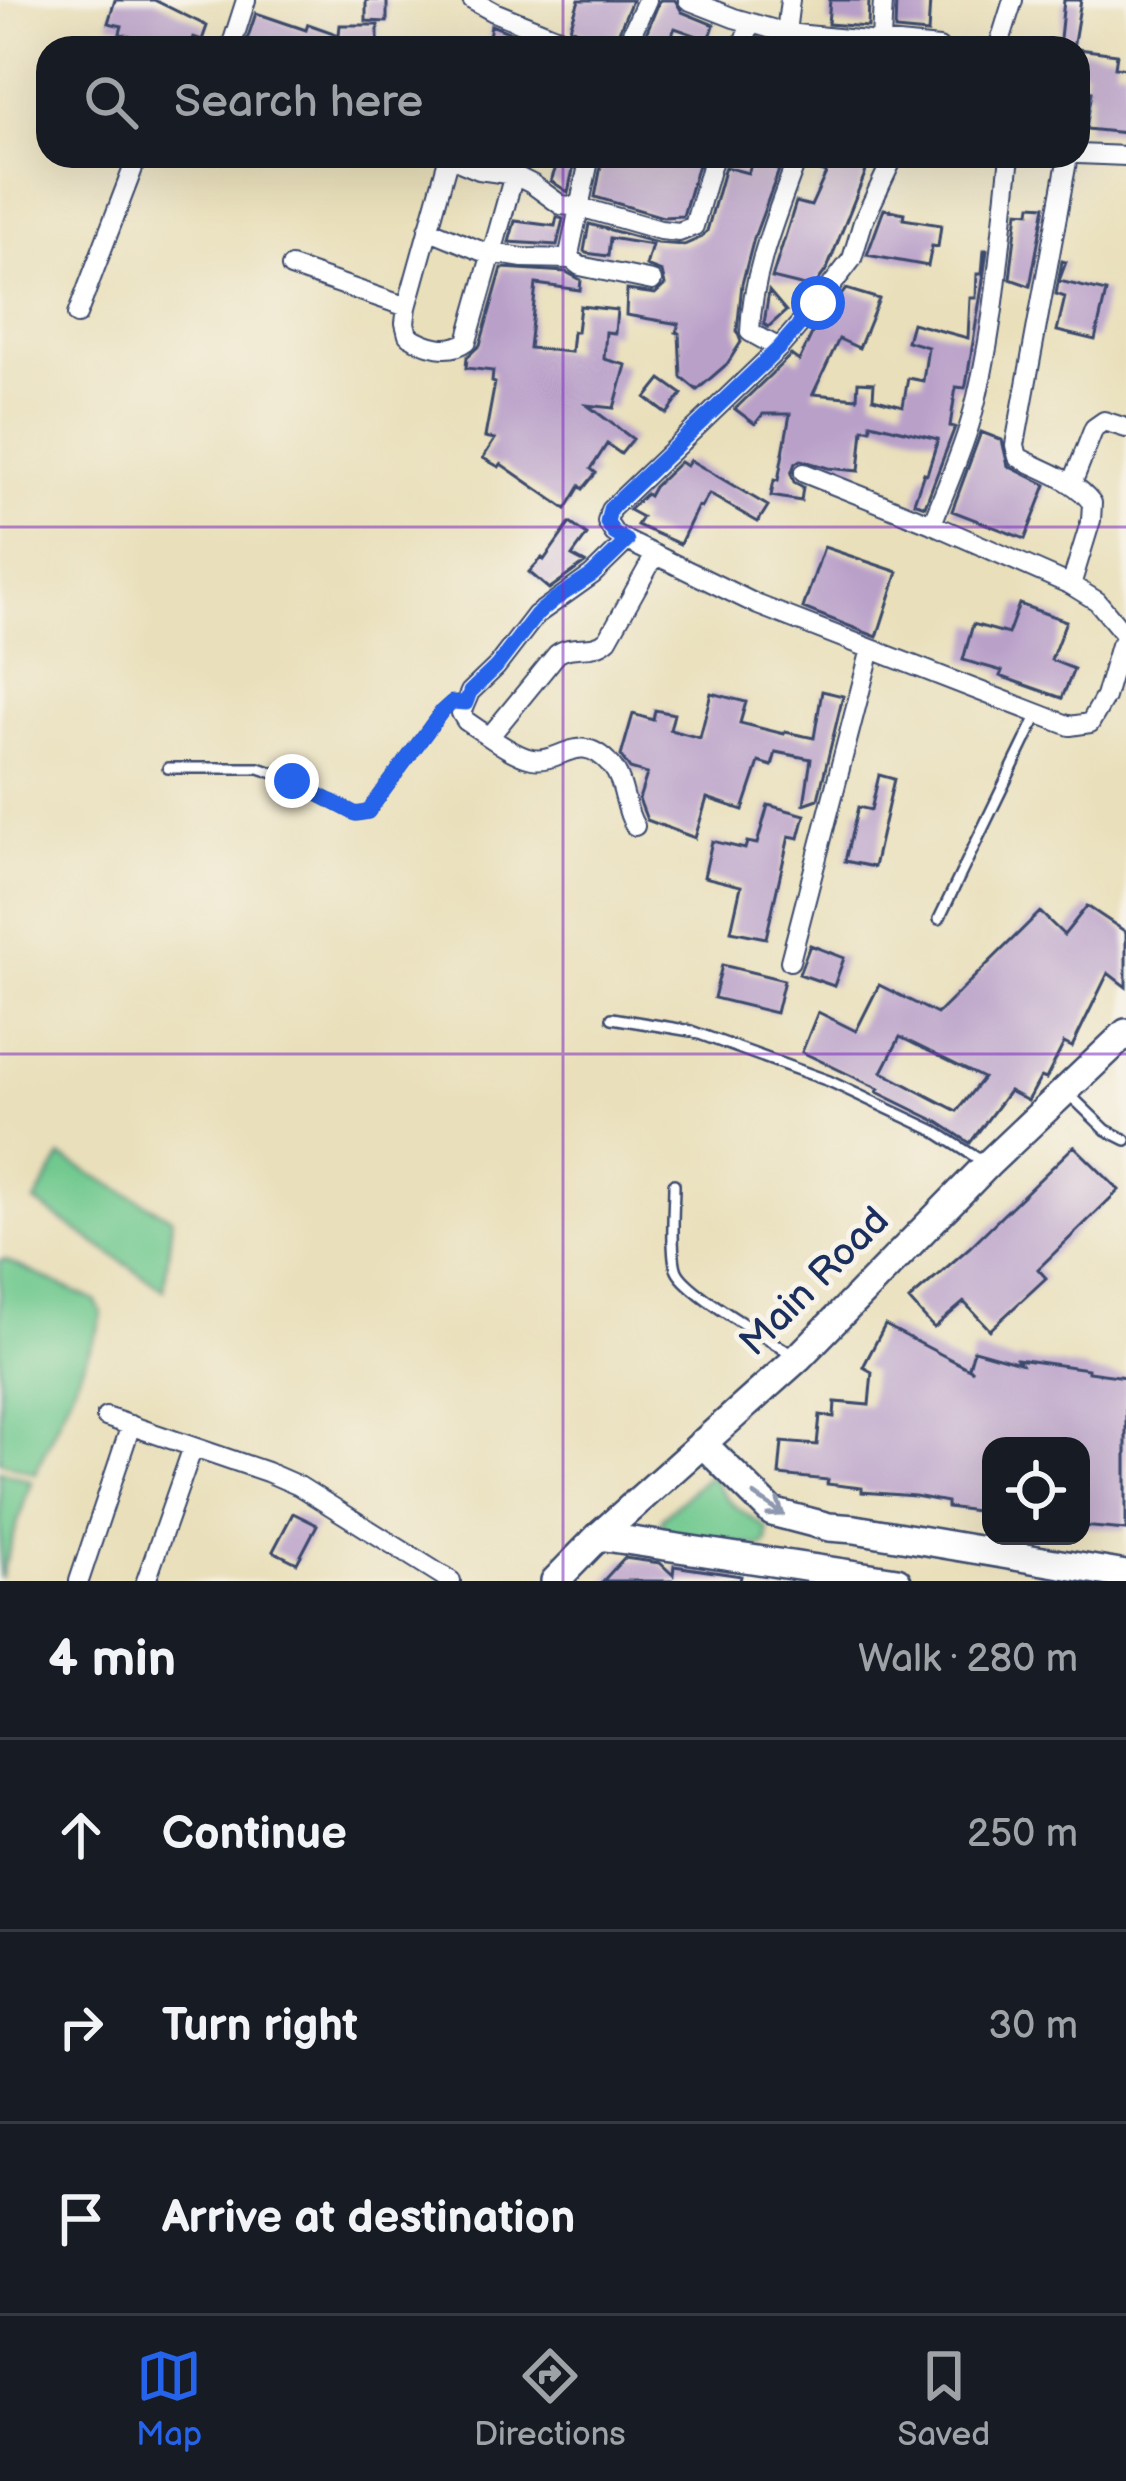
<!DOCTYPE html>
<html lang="en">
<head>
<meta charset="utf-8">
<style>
  :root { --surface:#171b24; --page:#242831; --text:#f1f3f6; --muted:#9ea1a6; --line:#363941; --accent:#2563eb }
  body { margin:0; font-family:"Balsamiq Sans",sans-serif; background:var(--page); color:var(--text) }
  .controls { position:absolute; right:36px; bottom:36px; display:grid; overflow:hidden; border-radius:24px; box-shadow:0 12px 48px #0002 }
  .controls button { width:108px; height:108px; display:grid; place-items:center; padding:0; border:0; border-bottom:3px solid var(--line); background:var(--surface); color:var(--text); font:60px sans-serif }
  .stop { position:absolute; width:36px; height:36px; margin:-27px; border:9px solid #2563eb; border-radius:50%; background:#fff }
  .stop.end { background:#2563eb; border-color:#fff; box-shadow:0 3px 12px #0008 }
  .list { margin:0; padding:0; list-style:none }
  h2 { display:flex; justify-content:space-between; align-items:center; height:156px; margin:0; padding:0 48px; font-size:51px }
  h2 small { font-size:39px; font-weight:400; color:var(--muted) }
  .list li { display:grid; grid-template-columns:78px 1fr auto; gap:36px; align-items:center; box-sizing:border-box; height:192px; padding:0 48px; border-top:3px solid var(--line) }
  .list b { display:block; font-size:45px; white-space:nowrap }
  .list em { font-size:39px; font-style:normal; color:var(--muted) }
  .icon { flex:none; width:66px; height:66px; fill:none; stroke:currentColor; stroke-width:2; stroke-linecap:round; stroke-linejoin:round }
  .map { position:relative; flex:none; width:1126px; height:1581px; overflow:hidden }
  .search { position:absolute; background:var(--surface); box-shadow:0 12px 48px #0002; left:36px; right:36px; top:36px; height:132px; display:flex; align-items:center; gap:30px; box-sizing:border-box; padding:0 42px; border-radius:36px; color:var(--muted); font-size:45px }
  .sheet { height:732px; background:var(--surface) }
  nav { display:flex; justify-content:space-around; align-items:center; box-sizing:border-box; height:168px; border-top:3px solid var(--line); background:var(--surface); font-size:33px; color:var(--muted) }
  nav a { display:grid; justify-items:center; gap:6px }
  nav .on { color:var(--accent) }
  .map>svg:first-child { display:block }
  .green { fill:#71c98f; stroke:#467c76; stroke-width:3 }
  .building { fill:#b9a0c9; fill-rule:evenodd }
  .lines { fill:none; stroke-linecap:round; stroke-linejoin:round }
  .lane-casing { stroke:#3a496c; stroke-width:14 }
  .street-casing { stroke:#3a496c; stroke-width:22 }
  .primary-casing { stroke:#3a496c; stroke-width:32 }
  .lane { stroke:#fff; stroke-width:9 }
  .street { stroke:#fff; stroke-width:18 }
  .primary { stroke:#fff; stroke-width:27 }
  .oneway { stroke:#8d97ae }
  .route { stroke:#2563eb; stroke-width:15 }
  .grid { fill:none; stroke:#7b2cbf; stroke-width:3; stroke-opacity:0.55 }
  .labels { text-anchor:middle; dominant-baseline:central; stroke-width:10; stroke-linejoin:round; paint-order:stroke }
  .street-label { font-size:39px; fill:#1b2f5e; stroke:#f7f3e8 }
</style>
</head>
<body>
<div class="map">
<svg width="1126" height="1581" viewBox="0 0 1126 1581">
  <rect width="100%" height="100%" fill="#f7f3e8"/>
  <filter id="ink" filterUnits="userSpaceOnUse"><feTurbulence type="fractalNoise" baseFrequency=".00833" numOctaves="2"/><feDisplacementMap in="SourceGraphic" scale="24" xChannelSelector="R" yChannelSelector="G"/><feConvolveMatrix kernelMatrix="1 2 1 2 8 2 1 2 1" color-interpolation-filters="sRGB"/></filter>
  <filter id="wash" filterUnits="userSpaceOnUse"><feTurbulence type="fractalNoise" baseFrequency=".004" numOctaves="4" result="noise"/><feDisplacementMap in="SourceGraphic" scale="48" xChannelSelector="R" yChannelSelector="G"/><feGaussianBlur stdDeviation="2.7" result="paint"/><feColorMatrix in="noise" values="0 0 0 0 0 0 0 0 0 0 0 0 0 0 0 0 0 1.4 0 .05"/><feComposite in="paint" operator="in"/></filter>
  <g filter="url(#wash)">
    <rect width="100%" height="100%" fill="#e9dfba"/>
    <path class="green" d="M 61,1157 L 172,1218 L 164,1290 L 35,1202 Z
      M 0,1260 L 5,1260 L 95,1301 L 102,1313 L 98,1330 L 35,1473 L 0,1461 Z
      M 0,1470 L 31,1481 L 0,1579 Z
      M 707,1477 L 714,1479 C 728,1508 744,1510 767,1529 L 767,1542 L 762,1547 L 674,1535 L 662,1528 L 662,1518 Z"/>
    <g id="blocks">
      <path class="building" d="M 115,0 L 154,0 L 207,26 L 202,40 L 193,37 L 189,48 L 159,48 L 120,33 L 122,26 L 108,23 Z
        M 366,0 L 387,0 L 387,22 L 366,21 Z
        M 579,0 L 632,0 L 612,48 L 595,43 L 589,36 L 570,28 Z
        M 660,0 L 675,0 L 682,12 L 714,25 L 709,40 L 675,28 L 666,48 L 640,48 Z
        M 830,0 L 869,0 L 868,27 L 828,24 Z
        M 896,0 L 930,0 L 928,33 L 895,30 Z
        M 1064,0 L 1081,0 L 1073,48 L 1059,48 Z
        M 256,13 L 306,30 L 308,24 L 339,35 L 340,25 L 378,25 L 378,45 L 364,44 L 369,48 L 265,48 L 246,43 Z
        M 491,25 L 528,40 L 526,48 L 487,48 Z
        M 1078,49 L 1117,54 L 1115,67 L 1126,68 L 1126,133 L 1086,129 L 1092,92 L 1083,90 L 1086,70 L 1078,69 Z
        M 560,156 L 576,156 L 568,192 L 551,181 Z
        M 603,156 L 679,156 L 699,161 L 683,216 L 663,217 L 595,197 Z
        M 811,156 L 872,156 L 827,269 L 813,288 L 772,278 L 796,202 L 811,206 L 826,173 L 808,167 Z
        M 753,160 L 779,170 L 754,238 L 742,284 L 737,331 L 741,342 L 727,364 L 697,390 L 681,377 L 679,333 L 676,332 L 679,324 L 626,315 L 627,290 L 655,294 L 665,285 L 662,272 L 646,266 L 652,245 L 610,238 L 608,256 L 586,253 L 584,251 L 589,224 L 657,243 L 684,245 L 700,238 L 707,231 L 725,167 L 748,173 Z
        M 1031,205 L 1045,206 L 1030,286 L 1010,279 L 1018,211 L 1030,212 Z
        M 884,209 L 904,213 L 903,219 L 941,225 L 938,247 L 932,246 L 928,266 L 867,255 Z
        M 557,217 L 563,219 L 557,245 L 509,242 L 515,221 L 555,226 Z
        M 984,250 L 987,250 L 982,287 L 966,385 L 965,388 L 956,387 L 950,426 L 955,427 L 925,506 L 914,502 L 924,473 L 927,474 L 938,439 L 871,423 L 871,429 L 863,429 L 859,471 L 828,468 L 801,460 L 795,463 L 791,474 L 794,482 L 803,487 L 801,501 L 771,496 L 774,480 L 778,481 L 790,414 L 763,414 L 755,424 L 735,409 L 791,355 L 799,361 L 815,327 L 846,289 L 879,299 L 859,348 L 839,339 L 813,394 L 857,398 L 858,382 L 874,383 L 873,398 L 903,406 L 908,378 L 923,381 L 928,347 L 907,341 L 912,323 L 968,338 L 970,298 L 976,298 L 977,274 L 982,274 Z
        M 1062,261 L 1066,262 L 1059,281 L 1106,292 L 1095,340 L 1057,331 L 1065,297 L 1056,294 Z
        M 502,268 L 566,272 L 581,280 L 580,290 L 536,284 L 529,348 L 571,352 L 573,332 L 577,332 L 580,306 L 617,310 L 615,333 L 606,332 L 604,359 L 626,365 L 614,408 L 587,405 L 633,439 L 621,454 L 607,444 L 591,469 L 596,473 L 583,489 L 580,486 L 566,509 L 501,464 L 499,467 L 483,458 L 495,439 L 485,437 L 495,383 L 492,382 L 493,371 L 466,368 L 467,357 L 480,345 Z
        M 769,291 L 786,311 L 768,327 L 764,324 Z
        M 661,379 L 682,394 L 667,414 L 646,398 Z
        M 981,432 L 1002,440 L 1008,466 L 1046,485 L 1025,539 L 952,511 Z
        M 690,460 L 768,506 L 758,522 L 709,494 L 701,507 L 698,506 L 680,544 L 637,525 L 642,517 L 629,510 L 646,494 L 649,496 L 654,487 L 680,462 L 686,466 Z
        M 570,523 L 587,535 L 572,556 L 585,563 L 549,589 L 529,572 L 542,558 L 544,560 Z
        M 824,547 L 898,572 L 877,637 L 803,608 Z
        M 1019,604 L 1066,621 L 1051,660 L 1074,669 L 1062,698 L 1000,676 L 1002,671 L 963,660 L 973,624 L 1008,634 Z
        M 822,691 L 843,696 L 818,799 L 804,804 L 811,759 L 776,752 L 772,766 L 759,762 L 743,810 L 707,798 L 695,838 L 647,820 L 639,799 L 647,774 L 630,769 L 621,756 L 633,714 L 653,720 L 655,710 L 674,714 L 670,730 L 700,738 L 711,693 L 746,702 L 740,723 L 784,734 L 785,732 L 814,738 Z
        M 879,775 L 894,779 L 874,867 L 845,861 L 858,807 L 871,810 Z
        M 768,805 L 805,815 L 799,838 L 789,836 L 766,938 L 731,931 L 741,886 L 704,877 L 712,841 L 745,849 L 747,842 L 757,844 Z
        M 1087,906 L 1126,932 L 1126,987 L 1108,973 L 1072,1047 L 1064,1043 L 1046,1079 L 1041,1077 L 1028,1101 L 1009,1091 L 970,1143 L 938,1122 L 877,1092 L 879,1089 L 802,1052 L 818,1012 L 856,1031 L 879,985 L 937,1014 L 1040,912 L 1064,935 ZM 900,1037 L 983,1078 L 957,1111 L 882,1072 Z
        M 810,945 L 844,958 L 834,986 L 799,974 Z
        M 722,965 L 784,980 L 776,1013 L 714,998 Z
        M 1074,1146 L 1119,1190 L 1038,1269 L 1046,1278 L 990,1330 L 964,1302 L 934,1328 L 909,1300 L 969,1248 Z
        M 885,1325 L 973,1371 L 969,1367 L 974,1350 L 1020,1363 L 1017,1359 L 1088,1369 L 1088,1372 L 1126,1377 L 1126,1530 L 1081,1526 L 1081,1446 L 991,1446 L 991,1513 L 947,1507 L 947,1502 L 915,1496 L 862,1492 L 862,1488 L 827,1484 L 828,1480 L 779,1475 L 782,1442 L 817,1445 L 820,1415 L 834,1417 L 835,1402 L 869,1405 L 872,1372 L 863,1367 Z
        M 293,1513 L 317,1525 L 297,1563 L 273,1551 Z
        M 624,1558 L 660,1563 L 673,1575 L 674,1566 L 741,1576 L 740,1581 L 603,1581 Z"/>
    </g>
  </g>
  <g filter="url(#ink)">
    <use href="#blocks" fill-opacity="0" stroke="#3a496c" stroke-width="3"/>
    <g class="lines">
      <defs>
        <path id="lane" d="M 168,768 L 259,768 L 282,776 L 356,814 L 368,812 L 442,711 L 452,702 L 466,702
          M 939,919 L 1038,714
          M 612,1018 L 691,1031 L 829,1081 L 933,1130 L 985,1163
          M 1070,1095 L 1106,1130 L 1126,1140
          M 674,1184 C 674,1204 670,1255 677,1271 C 687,1293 769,1339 793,1355"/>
        <path id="street" d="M 472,0 L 494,12 L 583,48
          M 688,0 L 734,18 L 786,33 L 939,48
          M 786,33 L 790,0
          M 881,41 L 883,0
          M 231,47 L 246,0
          M 625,48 L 647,0
          M 741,48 L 751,23
          M 998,48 L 1013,0
          M 1078,154 L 1126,156
          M 449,156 L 407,307 L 405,323 L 408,335 C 426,347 450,354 467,341 L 514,175
          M 454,156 L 462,163 L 479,170 L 514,175 L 532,184 L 561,205 L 580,207 L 660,230 L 679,232 L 694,226 L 714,156
          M 590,156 L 570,250 L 571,259 L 580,266 L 652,281
          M 894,156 L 863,222 L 852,259 L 818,303 L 779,348 L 610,510 L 607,522 L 614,533 L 627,541 L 758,605 L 1070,726 L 1090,723 L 1105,697 L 1120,645 L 1126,641
          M 1068,156 L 1015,445 L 1018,457 C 1044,471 1074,479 1092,503 L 1091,520 L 1071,585
          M 428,229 L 481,251 L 523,258 L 571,259
          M 291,267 L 407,307
          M 77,315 L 135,163 L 141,156
          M 779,348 L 750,332 C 752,271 778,212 798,156
          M 804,473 L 932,524 L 1071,585 L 1097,601 L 1126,636
          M 1072,484 L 1094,428 L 1104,421 L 1126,428
          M 932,524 C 945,490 961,455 971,420 C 995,334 1000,244 1010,156
          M 627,541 L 592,575 L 536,615 L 496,667 L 470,692 L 461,713 L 466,721 C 483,732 513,756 532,759 C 562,764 579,729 611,765 C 626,783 623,807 635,826
          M 490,736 L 557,654 C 574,642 592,654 608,639 L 655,555
          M 790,961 L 871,649
          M 106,1417 L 267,1472 L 299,1486 L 451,1581
          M 79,1581 L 131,1425
          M 146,1581 L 193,1447"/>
        <path id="primary" d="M 702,1443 L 772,1512 L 829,1527 L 855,1529 L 1126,1575
          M 599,1536 L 897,1581
          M 555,1581 L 599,1536 L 798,1358 L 987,1165 L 1126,1033"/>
      </defs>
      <use href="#lane" class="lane-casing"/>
      <use href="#street" class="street-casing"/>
      <use href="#primary" class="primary-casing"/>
      <use href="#lane" class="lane"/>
      <use href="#street" class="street"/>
      <use href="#primary" class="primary"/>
    </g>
    <defs><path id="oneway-shaft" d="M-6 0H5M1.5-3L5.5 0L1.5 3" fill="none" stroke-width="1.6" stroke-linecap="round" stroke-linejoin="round" transform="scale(3)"/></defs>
    <use class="oneway" href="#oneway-shaft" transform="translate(769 1505) rotate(34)"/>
  </g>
  <g class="lines" filter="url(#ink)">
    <path class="route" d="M 292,781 L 356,814 L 368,812 L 442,711 L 452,702 L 466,703 L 470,692 L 496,667 L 536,615 L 554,600 L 592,575 L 627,541 L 614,533 L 607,523 L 610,509 L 779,348 L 818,303"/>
  </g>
  <path class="grid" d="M 563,0 L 563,48M 563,156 L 563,1581M 0,527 L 1126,527M 0,1054 L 1126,1054"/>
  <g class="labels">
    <g class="street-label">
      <text transform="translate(815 1282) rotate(-45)">Main Road</text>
    </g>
  </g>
</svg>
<div class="controls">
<button><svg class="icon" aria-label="locate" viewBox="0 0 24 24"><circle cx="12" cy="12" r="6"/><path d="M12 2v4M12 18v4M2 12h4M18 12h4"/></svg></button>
</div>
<div class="stop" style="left:818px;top:303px"></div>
<div class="stop end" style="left:292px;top:781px"></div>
<div class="search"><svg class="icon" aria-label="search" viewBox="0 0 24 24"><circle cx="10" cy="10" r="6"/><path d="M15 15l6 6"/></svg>Search here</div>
</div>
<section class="sheet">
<h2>4 min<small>Walk · 280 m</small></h2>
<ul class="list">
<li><svg class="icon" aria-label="ahead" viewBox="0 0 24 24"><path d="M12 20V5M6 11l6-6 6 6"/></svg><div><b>Continue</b></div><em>250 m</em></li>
<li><svg class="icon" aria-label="right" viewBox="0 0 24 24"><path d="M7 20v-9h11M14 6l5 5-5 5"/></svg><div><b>Turn right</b></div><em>30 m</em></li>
<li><svg class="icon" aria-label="arrive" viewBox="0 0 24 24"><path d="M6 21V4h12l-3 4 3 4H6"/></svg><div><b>Arrive at destination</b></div></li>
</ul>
</section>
<nav>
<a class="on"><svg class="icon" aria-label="map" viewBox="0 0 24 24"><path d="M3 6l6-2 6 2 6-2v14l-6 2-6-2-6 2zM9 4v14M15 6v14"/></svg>Map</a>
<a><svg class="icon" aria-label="directions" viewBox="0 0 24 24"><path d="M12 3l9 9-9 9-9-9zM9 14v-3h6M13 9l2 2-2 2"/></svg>Directions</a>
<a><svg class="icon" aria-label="saved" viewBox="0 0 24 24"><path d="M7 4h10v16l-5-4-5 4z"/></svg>Saved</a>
</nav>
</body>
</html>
